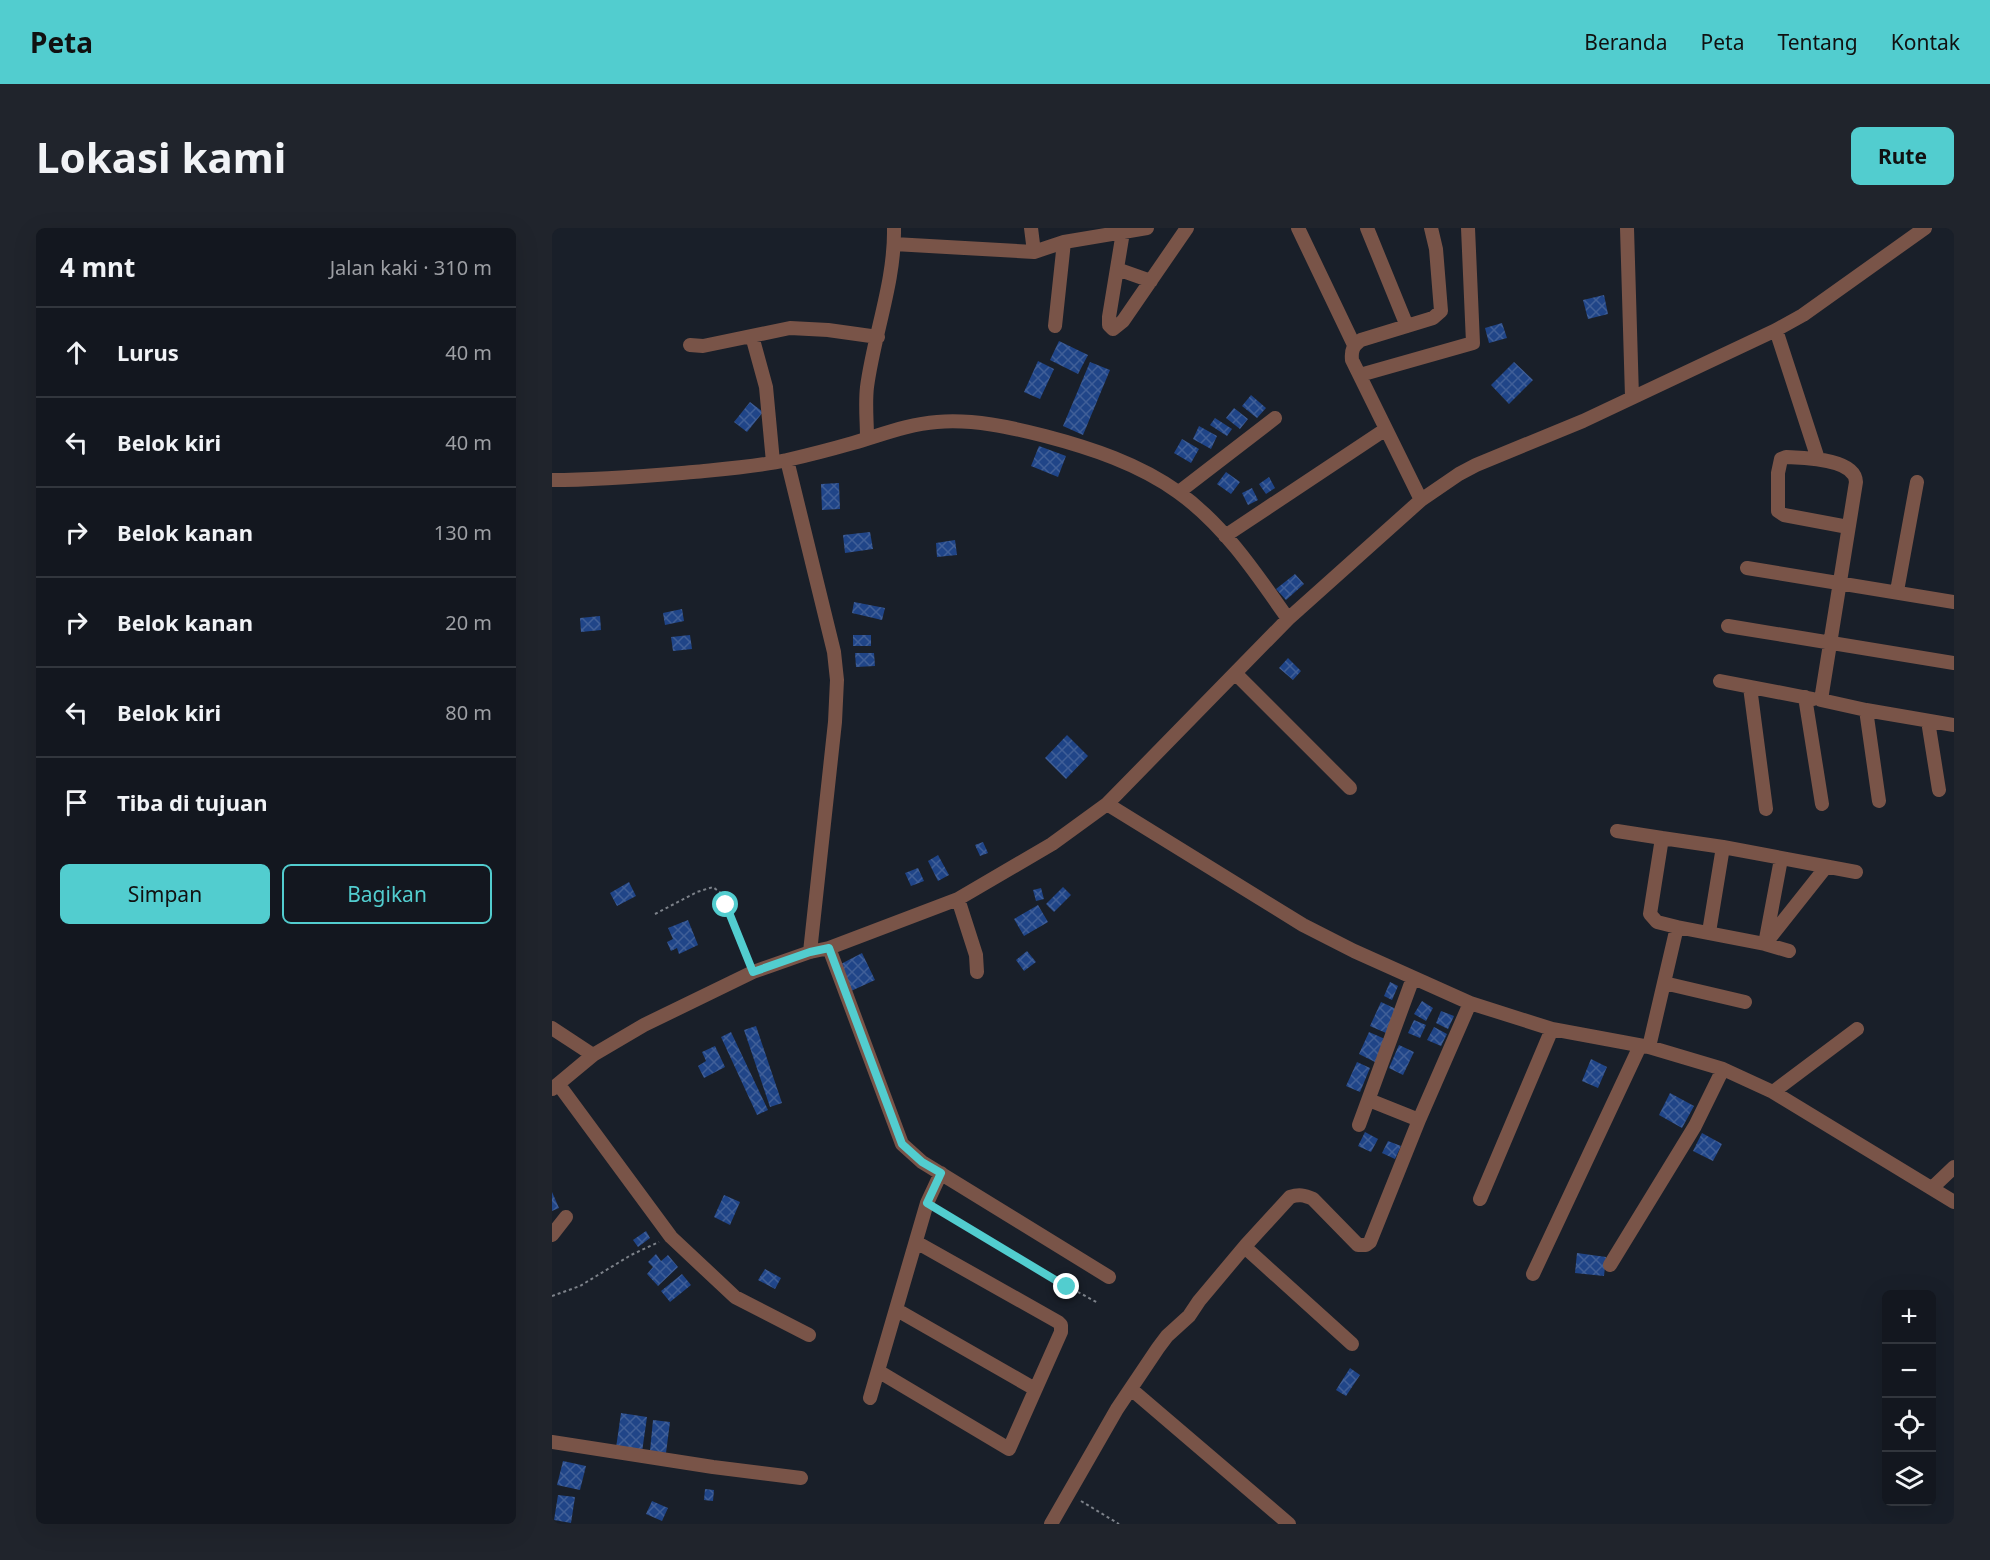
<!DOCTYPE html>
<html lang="id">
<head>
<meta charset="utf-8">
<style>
  :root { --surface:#13171f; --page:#20242c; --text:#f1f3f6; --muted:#9d9fa4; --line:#32363d; --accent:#52cdcf }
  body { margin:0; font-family:"Noto Sans",sans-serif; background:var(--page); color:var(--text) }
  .controls { position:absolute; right:18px; bottom:18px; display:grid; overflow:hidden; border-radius:9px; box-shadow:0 6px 24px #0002 }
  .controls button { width:54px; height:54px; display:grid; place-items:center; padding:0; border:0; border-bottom:2px solid var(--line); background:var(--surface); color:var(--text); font:30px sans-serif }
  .stop { position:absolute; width:18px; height:18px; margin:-14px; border:4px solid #52cdcf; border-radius:50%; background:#fff }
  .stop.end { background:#52cdcf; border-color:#fff; box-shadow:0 2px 6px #0008 }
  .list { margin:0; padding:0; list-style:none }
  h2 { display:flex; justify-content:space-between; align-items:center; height:78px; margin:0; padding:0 24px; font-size:26px }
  h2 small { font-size:20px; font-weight:400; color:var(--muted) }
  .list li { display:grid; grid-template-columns:39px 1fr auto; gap:18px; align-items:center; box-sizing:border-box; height:90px; padding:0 24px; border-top:2px solid var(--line) }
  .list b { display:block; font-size:22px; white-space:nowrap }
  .list em { font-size:20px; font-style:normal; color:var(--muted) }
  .actions { display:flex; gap:12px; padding:18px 24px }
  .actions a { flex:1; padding:14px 0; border:2px solid var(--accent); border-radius:9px; text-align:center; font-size:21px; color:var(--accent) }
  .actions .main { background:var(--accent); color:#111 }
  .icon { flex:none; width:33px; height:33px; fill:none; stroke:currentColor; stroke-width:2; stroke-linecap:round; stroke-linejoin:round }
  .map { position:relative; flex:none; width:1402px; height:1296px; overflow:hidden; border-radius:9px }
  header { display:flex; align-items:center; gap:36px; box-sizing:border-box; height:84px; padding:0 30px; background:var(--accent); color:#111 }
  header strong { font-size:28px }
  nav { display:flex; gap:33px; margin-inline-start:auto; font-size:21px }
  .intro { display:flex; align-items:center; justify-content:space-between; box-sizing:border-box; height:144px; padding:0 36px }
  h1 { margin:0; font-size:42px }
  .button { padding:15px 27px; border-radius:9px; background:var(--accent); color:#111; font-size:21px; font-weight:700 }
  main { display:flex; gap:36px; padding:0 36px }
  aside { flex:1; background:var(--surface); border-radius:9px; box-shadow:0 6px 24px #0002 }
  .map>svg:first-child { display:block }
  .building { fill:url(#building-cross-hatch) }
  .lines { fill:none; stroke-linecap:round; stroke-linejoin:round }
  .path { stroke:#7d828a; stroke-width:2; stroke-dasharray:3 3; stroke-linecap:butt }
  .minor { stroke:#795448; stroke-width:14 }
  .route { stroke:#52cdcf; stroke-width:8 }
</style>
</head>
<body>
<header>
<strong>Peta</strong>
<nav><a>Beranda</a><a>Peta</a><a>Tentang</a><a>Kontak</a></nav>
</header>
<div class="intro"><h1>Lokasi kami</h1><a class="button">Rute</a></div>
<main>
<aside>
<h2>4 mnt<small>Jalan kaki · 310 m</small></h2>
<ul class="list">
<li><svg class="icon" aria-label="ahead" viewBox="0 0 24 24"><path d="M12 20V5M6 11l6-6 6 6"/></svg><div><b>Lurus</b></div><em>40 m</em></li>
<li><svg class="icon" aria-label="left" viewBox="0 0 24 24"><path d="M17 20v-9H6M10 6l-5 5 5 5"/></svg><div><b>Belok kiri</b></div><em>40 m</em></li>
<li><svg class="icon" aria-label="right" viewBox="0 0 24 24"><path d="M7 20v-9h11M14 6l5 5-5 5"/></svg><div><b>Belok kanan</b></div><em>130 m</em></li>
<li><svg class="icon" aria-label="right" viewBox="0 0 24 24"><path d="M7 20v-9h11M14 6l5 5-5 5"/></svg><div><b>Belok kanan</b></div><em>20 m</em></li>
<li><svg class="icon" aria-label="left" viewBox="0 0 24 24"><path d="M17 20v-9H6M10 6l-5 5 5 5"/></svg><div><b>Belok kiri</b></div><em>80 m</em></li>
<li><svg class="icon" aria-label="arrive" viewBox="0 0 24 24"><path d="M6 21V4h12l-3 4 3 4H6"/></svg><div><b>Tiba di tujuan</b></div></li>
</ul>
<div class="actions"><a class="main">Simpan</a><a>Bagikan</a></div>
</aside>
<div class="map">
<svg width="1402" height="1296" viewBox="0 0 1402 1296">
  <defs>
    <pattern id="building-cross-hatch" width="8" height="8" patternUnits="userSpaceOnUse" patternTransform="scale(1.5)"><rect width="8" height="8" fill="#204588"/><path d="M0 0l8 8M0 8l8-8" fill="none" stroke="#405f98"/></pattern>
  </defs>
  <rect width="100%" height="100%" fill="#191f29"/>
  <path class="building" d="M 1052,67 L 1056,86 L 1036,91 L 1031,72 Z
    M 950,95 L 955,110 L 937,115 L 933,100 Z
    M 507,113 L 536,127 L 526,146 L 498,132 Z
    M 486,133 L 502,141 L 488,171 L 472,164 Z
    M 538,134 L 558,142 L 531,207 L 511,198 Z
    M 962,134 L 981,152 L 957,176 L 939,157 Z
    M 699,167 L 714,180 L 705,190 L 690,178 Z
    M 198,174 L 211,184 L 195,204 L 182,194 Z
    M 682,180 L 696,191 L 688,201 L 674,190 Z
    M 663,190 L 680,201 L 675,208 L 658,197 Z
    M 647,198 L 665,208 L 659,221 L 641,211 Z
    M 630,211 L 647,221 L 639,235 L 622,225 Z
    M 487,218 L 514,228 L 506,249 L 479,238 Z
    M 674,244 L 688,254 L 679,266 L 665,256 Z
    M 717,249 L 723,260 L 714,266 L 707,256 Z
    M 287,255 L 288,281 L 270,282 L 269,256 Z
    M 700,260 L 706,272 L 696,277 L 690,265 Z
    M 318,304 L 321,321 L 293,325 L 291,307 Z
    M 403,312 L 405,327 L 385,329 L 384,315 Z
    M 743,346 L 752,356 L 734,372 L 724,361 Z
    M 302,374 L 333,380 L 330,392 L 300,385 Z
    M 130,381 L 132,393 L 113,397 L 111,385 Z
    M 48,388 L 49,402 L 29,404 L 28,390 Z
    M 138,407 L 140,421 L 121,423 L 119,409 Z
    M 301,407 L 319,407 L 319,418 L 301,418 Z
    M 303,425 L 322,425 L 323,438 L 304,439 Z
    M 736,430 L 749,443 L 741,452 L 727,440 Z
    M 515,507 L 536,528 L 514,551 L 493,530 Z
    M 431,614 L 436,625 L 428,628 L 423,617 Z
    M 386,627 L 397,647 L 386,653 L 376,633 Z
    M 366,640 L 372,653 L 359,658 L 353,645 Z
    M 77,654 L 84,668 L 65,678 L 58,665 Z
    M 511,659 L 519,667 L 502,684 L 494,676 Z
    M 489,660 L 492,671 L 484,673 L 481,662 Z
    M 486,677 L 496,694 L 472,708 L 462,691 Z
    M 136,692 L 146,717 L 127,726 L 125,720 L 119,723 L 115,714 L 121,711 L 116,700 Z
    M 475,723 L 484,734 L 472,743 L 464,732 Z
    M 310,725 L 323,752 L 299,763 L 287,737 Z
    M 838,754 L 846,758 L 840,772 L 832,768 Z
    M 870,773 L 881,780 L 874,793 L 862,786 Z
    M 829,774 L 844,781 L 834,805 L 818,798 Z
    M 889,783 L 902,788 L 896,801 L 884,795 Z
    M 862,792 L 874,797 L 868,810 L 856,805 Z
    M 204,798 L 230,875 L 218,879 L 192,802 Z
    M 882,799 L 895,806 L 889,818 L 875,812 Z
    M 179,804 L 216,882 L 205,887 L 169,809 Z
    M 817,804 L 833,811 L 823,834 L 807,826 Z
    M 847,817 L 862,824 L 851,847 L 837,840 Z
    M 163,818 L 173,839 L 152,850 L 146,838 L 154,833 L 150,824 Z
    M 1039,831 L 1055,839 L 1046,860 L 1030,853 Z
    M 805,834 L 818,840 L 808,864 L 794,858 Z
    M 1118,865 L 1142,878 L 1130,900 L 1107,887 Z
    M 813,904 L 826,911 L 819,924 L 806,918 Z
    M 1150,905 L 1170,916 L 1161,933 L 1141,923 Z
    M 836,913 L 849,918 L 843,931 L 830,925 Z
    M 0,964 L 7,980 L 0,983 Z
    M 172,967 L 188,974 L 178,997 L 162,989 Z
    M 94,1003 L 98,1010 L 86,1019 L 81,1012 Z
    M 1025,1025 L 1054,1029 L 1052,1048 L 1023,1045 Z
    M 104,1026 L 109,1033 L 116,1027 L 126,1039 L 106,1058 L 95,1046 L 101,1039 L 96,1034 Z
    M 213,1041 L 229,1050 L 223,1061 L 206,1052 Z
    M 130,1046 L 139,1057 L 118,1074 L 109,1063 Z
    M 798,1140 L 808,1147 L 794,1168 L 784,1162 Z
    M 69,1185 L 95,1189 L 90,1224 L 64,1220 Z
    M 101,1192 L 118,1194 L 114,1225 L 98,1223 Z
    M 11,1233 L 34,1238 L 28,1262 L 5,1257 Z
    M 153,1261 L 162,1262 L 161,1273 L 152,1272 Z
    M 6,1267 L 23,1269 L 19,1295 L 2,1292 Z
    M 100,1273 L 116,1280 L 110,1293 L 94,1286 Z"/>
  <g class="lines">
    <path class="path" d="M 103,686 L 145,664 L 161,659 L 170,666 L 196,731
      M 386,982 L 477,1037 L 546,1075
      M 0,1068 L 28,1058 L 79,1027 L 107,1014
      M 529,1273 L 567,1296"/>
    <path class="minor" d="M 479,0 L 482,24
      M 746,0 L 802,117
      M 815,0 L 855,98
      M 1075,0 L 1080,169
      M 571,4 L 557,89 L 557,97 L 561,101 L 571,93 L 635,0
      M 342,16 L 482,24 L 512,14 L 595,0
      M 565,41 L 599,53
      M 503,98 L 512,14
      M 1224,102 L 1266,231
      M 200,108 L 214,159 L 221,234
      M 138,117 L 151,118 L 238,100 L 276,102 L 326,109
      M 808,147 L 921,115 L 916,0
      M 315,210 C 315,193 313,176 315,159 C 322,106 343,54 342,0
      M 235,232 L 282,424 L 285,452 L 283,494 L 258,724
      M 0,252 C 48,252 93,248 141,244 C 172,241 204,239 235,232 C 257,227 280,221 301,215 C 329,207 356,196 385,194 C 421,191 458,199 493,208 C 539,220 587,236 626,264 C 672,297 704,345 736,391
      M 627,264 L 723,190
      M 869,272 L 800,132 C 799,122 801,118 809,112 L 881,90 L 889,83 L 884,21 L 879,0
      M 1296,299 L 1232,287 L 1226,283 L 1226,245 L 1229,231 L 1234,229 C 1252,230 1303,230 1304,254 L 1269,472 L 1314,482 L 1402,497
      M 673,308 L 834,201
      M 1195,340 L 1402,374
      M 1345,363 L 1365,254
      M 1176,398 L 1402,435
      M 683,445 L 798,560
      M 1168,453 L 1261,471
      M 1198,459 L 1214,581
      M 1253,469 L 1270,576
      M 1314,482 L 1327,573
      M 1376,493 L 1387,562
      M 555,576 L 751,697 L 802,723 L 918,775 L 1000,801 L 1097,819 L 1171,841 L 1221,864 L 1402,974
      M 1065,603 L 1110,610
      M 1171,619 L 1304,644
      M 1229,631 L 1213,716 L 1237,723
      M 406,671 L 424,727 L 425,744
      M 1125,699 L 1105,694 L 1098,686 L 1110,610 L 1171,619 L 1157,704
      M 277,720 L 350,916 L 370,934 L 557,1049
      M 1112,755 L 1193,774
      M 0,800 L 41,827
      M 1097,819 L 1125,699 L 1213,716 L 1274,639
      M 7,857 L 119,1009 L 183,1069 L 257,1107
      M 0,861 L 41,827 L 92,797 L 201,744 L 258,724 L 277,720 L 406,671 L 500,616 L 555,576 L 736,391 L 869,272 L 907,246 L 924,237 L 1031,193 L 1224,102 L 1251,87 L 1373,0
      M 1221,864 L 1305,801
      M 817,872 L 867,892
      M 807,897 L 861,750
      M 1380,960 L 1402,939
      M 928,971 L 1000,801
      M 0,1007 L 14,989
      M 694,1017 L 696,1022 L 800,1116
      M 1058,1037 L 1143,898 L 1171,841
      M 981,1046 L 1088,818
      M 345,1082 L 483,1161
      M 326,1143 L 457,1221 L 509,1104 L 509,1097 L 506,1094 L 364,1014
      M 579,1161 L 737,1296
      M 318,1170 L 375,975 L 389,945
      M 0,1214 L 161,1239 L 249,1250
      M 499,1296 L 565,1181 L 606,1120 L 615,1108 L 637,1088 L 647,1073 L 694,1017 L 738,969 C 747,966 752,967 761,971 L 806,1017 L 814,1017 L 818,1014 L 867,892 L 918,775"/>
  </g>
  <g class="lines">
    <path class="route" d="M 174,677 L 201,744 L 258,724 L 277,720 L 350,916 L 370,934 L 389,945 L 375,975 L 515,1059"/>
  </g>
</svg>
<div class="controls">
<button>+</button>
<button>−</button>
<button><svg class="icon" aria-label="locate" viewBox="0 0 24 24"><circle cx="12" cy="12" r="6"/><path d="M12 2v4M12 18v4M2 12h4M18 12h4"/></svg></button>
<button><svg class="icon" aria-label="layers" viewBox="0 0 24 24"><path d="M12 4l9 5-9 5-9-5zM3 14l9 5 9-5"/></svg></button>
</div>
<div class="stop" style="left:174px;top:677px"></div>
<div class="stop end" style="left:515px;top:1059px"></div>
</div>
</main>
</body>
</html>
